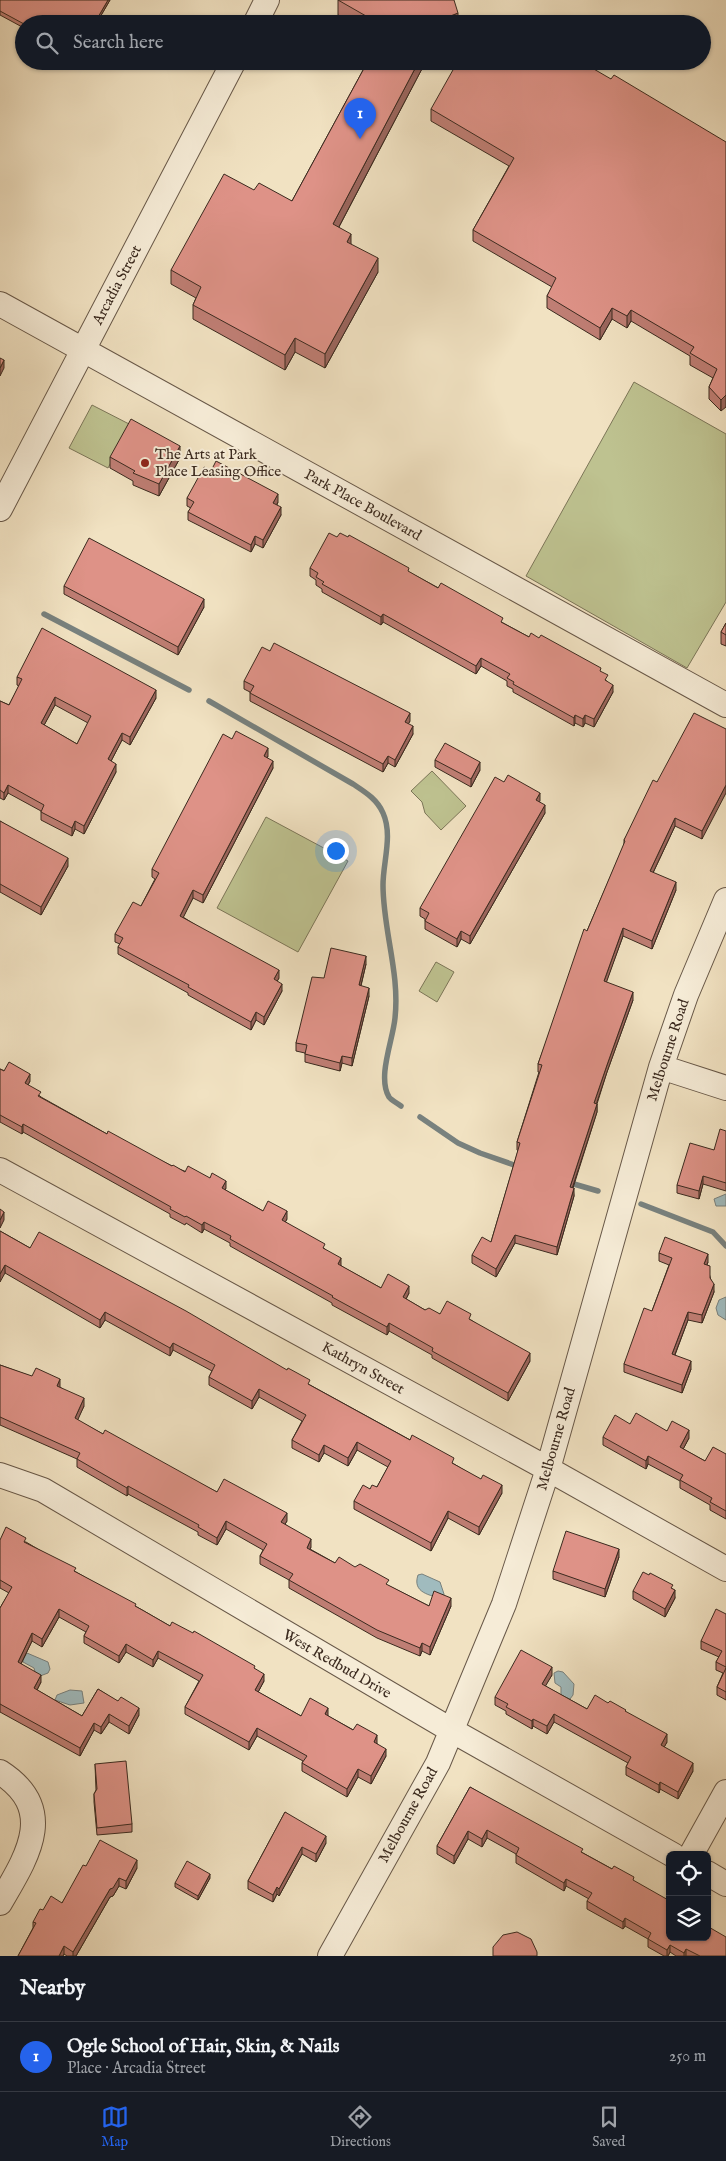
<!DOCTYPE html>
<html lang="en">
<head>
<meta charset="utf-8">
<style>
  :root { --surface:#171b24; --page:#20242c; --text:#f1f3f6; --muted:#9ea1a6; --line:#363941; --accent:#2563eb }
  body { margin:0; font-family:"IM FELL English",serif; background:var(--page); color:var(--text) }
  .controls { position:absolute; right:15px; bottom:15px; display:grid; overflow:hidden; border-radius:8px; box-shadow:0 1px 4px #0004 }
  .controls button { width:45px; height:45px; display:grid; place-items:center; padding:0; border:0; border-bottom:1px solid var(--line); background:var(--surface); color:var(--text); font:25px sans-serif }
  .you { position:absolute; left:335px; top:850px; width:18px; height:18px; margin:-12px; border:4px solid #fff; border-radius:50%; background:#1a73e8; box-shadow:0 0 0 8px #1a73e833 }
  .badge { display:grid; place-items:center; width:32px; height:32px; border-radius:50%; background:var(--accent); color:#fff; font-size:16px; font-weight:700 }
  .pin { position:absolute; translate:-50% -41px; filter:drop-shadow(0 1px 2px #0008) }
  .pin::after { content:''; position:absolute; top:26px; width:18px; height:15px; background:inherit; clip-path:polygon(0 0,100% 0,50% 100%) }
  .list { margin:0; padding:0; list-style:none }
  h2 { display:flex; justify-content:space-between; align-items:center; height:65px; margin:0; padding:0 20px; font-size:21px }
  h2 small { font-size:16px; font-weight:400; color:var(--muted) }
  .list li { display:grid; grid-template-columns:32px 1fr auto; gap:15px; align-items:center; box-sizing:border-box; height:70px; padding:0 20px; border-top:1px solid var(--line) }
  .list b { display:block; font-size:19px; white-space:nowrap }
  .list p { margin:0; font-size:16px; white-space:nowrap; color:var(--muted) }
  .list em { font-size:16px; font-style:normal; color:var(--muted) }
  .icon { flex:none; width:28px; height:28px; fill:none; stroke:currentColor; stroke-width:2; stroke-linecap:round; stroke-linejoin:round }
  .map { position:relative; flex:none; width:726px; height:1956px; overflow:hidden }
  .search { position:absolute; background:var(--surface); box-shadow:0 1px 4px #0004; left:15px; right:15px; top:15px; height:55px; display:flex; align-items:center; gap:12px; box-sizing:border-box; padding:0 18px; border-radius:28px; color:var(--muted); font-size:19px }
  .sheet { height:135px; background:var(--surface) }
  nav { display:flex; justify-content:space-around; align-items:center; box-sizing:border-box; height:70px; border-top:1px solid var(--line); background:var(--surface); font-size:14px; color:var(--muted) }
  nav a { display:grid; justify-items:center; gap:2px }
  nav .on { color:var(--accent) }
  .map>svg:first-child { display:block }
  .green { fill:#bec290; stroke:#7c7658 }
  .water { fill:#a0bbbe; stroke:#78817e }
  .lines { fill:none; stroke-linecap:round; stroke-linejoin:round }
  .stream { stroke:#78817e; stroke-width:5.5 }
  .minor-casing { stroke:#685848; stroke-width:26 }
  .minor { stroke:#f6ecd7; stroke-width:24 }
  .wall { fill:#bf7e74; stroke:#3b2a1f; fill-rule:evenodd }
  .shaded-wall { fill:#9b665e; stroke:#3b2a1f }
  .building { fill:#de9287; stroke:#3b2a1f; fill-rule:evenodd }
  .poi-dot { fill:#8f2418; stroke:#f6ecd7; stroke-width:2 }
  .labels { text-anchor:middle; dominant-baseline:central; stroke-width:4; stroke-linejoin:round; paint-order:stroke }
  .street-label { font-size:15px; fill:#3b2a1f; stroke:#f6ecd7 }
  .poi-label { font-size:15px; fill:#3b2a1f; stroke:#f6ecd7; text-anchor:start }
</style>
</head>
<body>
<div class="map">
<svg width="726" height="1956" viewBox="0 0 726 1956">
  <rect width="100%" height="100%" fill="#f1e2c2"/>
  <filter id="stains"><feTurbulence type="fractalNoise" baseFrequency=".004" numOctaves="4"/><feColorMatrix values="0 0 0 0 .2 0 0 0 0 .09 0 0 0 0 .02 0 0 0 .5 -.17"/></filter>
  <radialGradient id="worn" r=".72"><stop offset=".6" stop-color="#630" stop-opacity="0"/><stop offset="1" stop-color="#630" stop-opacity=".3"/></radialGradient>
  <path class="green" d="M 634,382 L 726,434 L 726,602 L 687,668 L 526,576 Z
    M 92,405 L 131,425 L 108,468 L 69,448 Z
    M 432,771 L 466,806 L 441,830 L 425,813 L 422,802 L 411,791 Z
    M 266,817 L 348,861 L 298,952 L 217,908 Z
    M 436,962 L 454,972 L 437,1002 L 419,991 Z"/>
  <path class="water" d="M 726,1194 L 726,1206 L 716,1206 L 714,1199 Z
    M 726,1297 L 726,1320 L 718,1315 L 716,1308 L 719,1300 Z
    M 422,1574 L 440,1582 L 444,1594 L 443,1599 C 430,1595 412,1593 418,1575 Z
    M 27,1653 L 48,1662 L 50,1669 L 48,1673 L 40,1676 L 35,1672 L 34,1668 L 23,1662 L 23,1660 Z
    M 558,1671 L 563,1672 L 574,1684 L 573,1695 L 570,1699 L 561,1696 L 561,1687 L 555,1683 L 554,1673 Z
    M 70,1690 L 82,1691 L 84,1703 L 70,1705 L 55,1700 L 57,1695 Z"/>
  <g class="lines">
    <path class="stream" d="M 44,614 L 189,690
      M 209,701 L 353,784 C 365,792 377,799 383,813 C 393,835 383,862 383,885 C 383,930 400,973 395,1018 C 393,1040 377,1077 389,1097 C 391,1100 397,1103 401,1106
      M 420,1117 L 458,1143 L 480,1153 L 520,1167
      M 567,1182 L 598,1191
      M 641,1204 L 713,1232 L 726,1246"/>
    <defs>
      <path id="minor" d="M 255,24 L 267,0
        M 0,304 L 726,705
        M 0,509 L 234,61
        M 661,1067 L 726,1088
        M 0,1170 L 548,1469 L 726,1569
        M 0,1475 L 43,1490 L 451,1730 L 673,1855
        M 0,1772 C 59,1810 26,1858 0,1903
        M 691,1855 L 726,1792
        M 707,1873 L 726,1884
        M 330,1956 L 438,1763 L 504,1604 L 548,1469 L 661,1067 L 686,995 L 726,900"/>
    </defs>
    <use href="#minor" class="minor-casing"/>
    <use href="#minor" class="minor"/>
  </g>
  <path class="wall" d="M 0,0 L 110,0 L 96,24 L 24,24 L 24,28 L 0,15 Z
    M 338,0 L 458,24 L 355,24 L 338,15 Z
    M 368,61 L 431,61 L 429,65 L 425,63 L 339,227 L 351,244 L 378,272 L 325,368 L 295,352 L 285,370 L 193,319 L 193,305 L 196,298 L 171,284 L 171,270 L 254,190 L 292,201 Z
    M 611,79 L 724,142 L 721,411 L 709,399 L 709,387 L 713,378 L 690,365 L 690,356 L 631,321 L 627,328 L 612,319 L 600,340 L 547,308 L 547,296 L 552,287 L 473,241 L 473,230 L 509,166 L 431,121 L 431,109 Z
    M 110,457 L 180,458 L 159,496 L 133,485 L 133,481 L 110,468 Z
    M 211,471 L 278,502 L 277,505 L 281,515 L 263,548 L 255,544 L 251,552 L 188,520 L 188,512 L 191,508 L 187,506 L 187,498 Z
    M 310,568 L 409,572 L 529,637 L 601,672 L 613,692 L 594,727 L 585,723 L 583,727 L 575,723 L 574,726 L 513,692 L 513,689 L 507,686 L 507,681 L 481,666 L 476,674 L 383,622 L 381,625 L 322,592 L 322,589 L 316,585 L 316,580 L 310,576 Z
    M 64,586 L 204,607 L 178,655 L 64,594 Z
    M 726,623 L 726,646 L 721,644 L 721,632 Z
    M 17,677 L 156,698 L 130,745 L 122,740 L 111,761 L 116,772 L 84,834 L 75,829 L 72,836 L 41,820 L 41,811 L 8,793 L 4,800 L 0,798 L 0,701 L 9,705 L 19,686 L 17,685 ZM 55,705 L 88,723 L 77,744 L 44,725 Z
    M 244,681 L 410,721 L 408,724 L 413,734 L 395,767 L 388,763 L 383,772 L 250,701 L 250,692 L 244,689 Z
    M 726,729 L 702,839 L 675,826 L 653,873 L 676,890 L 652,949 L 623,936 L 606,982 L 633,1000 L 607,1072 L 597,1104 L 597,1112 L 573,1188 L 574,1196 L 557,1255 L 515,1243 L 496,1277 L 472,1263 L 472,1255 L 491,1242 L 518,1151 L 517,1150 L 517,1142 L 539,1072 L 538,1072 L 538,1064 L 587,931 L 624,845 L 624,840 L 657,782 Z
    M 268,756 L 267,758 L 273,768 L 203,903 L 193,898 L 183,917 L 279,978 L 277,981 L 282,991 L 264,1025 L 256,1020 L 251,1030 L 188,995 L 188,993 L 118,954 L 118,947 L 120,944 L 115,942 L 115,934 L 141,906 L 155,879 L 152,877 L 152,869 Z
    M 435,760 L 480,770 L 471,787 L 435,767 Z
    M 540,801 L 539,802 L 545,813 L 470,944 L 461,939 L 457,947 L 425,929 L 425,919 L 420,916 L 420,908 Z
    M 0,821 L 68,866 L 41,915 L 0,892 Z
    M 366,964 L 361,986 L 369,996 L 352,1066 L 342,1063 L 340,1071 L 305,1062 L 305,1053 L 296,1051 L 296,1043 L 324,978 Z
    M 0,1069 L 30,1081 L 28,1085 L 41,1097 L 107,1134 L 172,1166 L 226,1188 L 225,1190 L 263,1211 L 287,1219 L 285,1222 L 325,1249 L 341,1265 L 341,1266 L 381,1288 L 409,1293 L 406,1299 L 425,1310 L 440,1314 L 471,1320 L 530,1361 L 508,1401 L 432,1358 L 432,1355 L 389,1331 L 387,1335 L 332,1305 L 332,1303 L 230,1246 L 230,1243 L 204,1229 L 202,1233 L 186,1223 L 185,1225 L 170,1217 L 170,1214 L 23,1132 L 22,1134 L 0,1122 Z
    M 726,1131 L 726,1191 L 703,1184 L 699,1199 L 677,1193 L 677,1185 L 714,1150 Z
    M 0,1231 L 30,1248 L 310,1385 L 454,1464 L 502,1493 L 479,1535 L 448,1518 L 431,1551 L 354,1509 L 354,1501 L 370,1489 L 377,1487 L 388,1467 L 357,1450 L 348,1466 L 324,1453 L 319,1462 L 292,1448 L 292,1440 L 302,1421 L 259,1397 L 252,1409 L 209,1385 L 209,1377 L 212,1371 L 173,1350 L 170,1356 L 105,1320 L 100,1328 L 5,1273 Z
    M 659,1253 L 708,1262 L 707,1265 L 714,1292 L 702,1323 L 688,1320 L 675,1355 L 691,1369 L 682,1393 L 624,1372 L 624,1364 L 652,1311 L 669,1265 L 659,1261 Z
    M 0,1365 L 60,1387 L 84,1406 L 77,1420 L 103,1434 L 217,1492 L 287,1521 L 285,1524 L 311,1547 L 310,1549 L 335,1563 L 389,1586 L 429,1606 L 451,1606 L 430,1655 L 422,1651 L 420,1656 L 377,1638 L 289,1588 L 289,1580 L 260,1564 L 260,1556 L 263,1550 L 226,1529 L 217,1545 L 198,1535 L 198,1532 L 128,1494 L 127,1496 L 77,1467 L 77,1459 L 0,1425 Z
    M 630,1424 L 667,1431 L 689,1438 L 683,1449 L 705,1461 L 726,1454 L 726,1519 L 710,1510 L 710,1505 L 680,1488 L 680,1481 L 648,1464 L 646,1469 L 603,1445 L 603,1437 Z
    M 0,1540 L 26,1542 L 76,1572 L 170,1626 L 255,1669 L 264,1681 L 258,1692 L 301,1716 L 328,1716 L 377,1743 L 377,1744 L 386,1756 L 371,1784 L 358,1777 L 347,1797 L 302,1771 L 302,1763 L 303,1761 L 257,1736 L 249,1750 L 185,1714 L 185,1707 L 199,1681 L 158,1658 L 153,1667 L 126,1652 L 119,1663 L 84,1643 L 84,1636 L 86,1632 L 59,1617 L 42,1647 L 32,1641 L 21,1664 L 41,1682 L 37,1690 L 82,1716 L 98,1689 L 139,1715 L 129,1734 L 109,1722 L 101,1734 L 94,1730 L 80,1756 L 0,1712 L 0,1608 L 9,1593 L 0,1588 Z
    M 619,1557 L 605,1597 L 553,1579 L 553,1571 Z
    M 673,1589 L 675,1598 L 665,1617 L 633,1599 L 633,1591 Z
    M 726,1614 L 726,1700 L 717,1695 L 717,1687 L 723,1673 L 716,1670 L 716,1662 L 719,1657 L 701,1649 L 701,1641 Z
    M 552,1675 L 545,1686 L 587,1709 L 626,1712 L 667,1742 L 664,1747 L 693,1771 L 678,1799 L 660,1789 L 659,1793 L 626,1775 L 626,1767 L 628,1763 L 554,1722 L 547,1734 L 533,1726 L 532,1729 L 506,1714 L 506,1711 L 495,1705 L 495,1697 Z
    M 95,1764 L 132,1824 L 132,1832 L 97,1835 L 94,1802 L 94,1794 L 96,1790 Z
    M 470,1787 L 583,1853 L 634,1881 L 726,1956 L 676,1956 L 670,1952 L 668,1956 L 664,1956 L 648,1947 L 648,1939 L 625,1926 L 623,1929 L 587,1909 L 587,1901 L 589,1899 L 566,1886 L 564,1891 L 516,1863 L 516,1854 L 487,1838 L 482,1847 L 468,1839 L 454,1864 L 437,1854 L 437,1846 Z
    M 285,1812 L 326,1843 L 316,1862 L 302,1854 L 279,1896 L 277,1894 L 273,1902 L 248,1889 L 248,1881 Z
    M 86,1866 L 137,1868 L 126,1889 L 119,1886 L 113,1896 L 110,1897 L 76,1956 L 67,1956 L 64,1954 L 63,1956 L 18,1956 L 33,1928 L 33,1922 L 62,1903 Z
    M 210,1878 L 198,1900 L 175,1887 L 175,1883 Z"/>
  <path class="shaded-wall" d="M 108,0 L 110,0 L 96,24 L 94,24 Z
    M 458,13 L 458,24 L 444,24 L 448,17 Z
    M 419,61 L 425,61 L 425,63 L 333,238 L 333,224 Z
    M 351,234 L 351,248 L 347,242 Z
    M 378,258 L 378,272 L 325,368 L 325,354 Z
    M 612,308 L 612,319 L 600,340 L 600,328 Z
    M 631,310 L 631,321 L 627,328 L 627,316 Z
    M 295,338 L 295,352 L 285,370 L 285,355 Z
    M 4,360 L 4,368 L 0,376 L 0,368 Z
    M 726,395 L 726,407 L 721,411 L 721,400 Z
    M 180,446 L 180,458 L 159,496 L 159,484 Z
    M 278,494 L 278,502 L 273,511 L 273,503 Z
    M 281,507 L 281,515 L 263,548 L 263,540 Z
    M 255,536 L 255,544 L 251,552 L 251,545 Z
    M 204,599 L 204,607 L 178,655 L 178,647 Z
    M 383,614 L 383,622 L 381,625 L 381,617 Z
    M 481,658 L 481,666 L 476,674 L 476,666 Z
    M 613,685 L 613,692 L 594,727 L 594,719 Z
    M 156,690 L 156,698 L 130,745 L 130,737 Z
    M 55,697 L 55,705 L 41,731 L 41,723 Z
    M 410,713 L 410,721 L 405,730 L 405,722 Z
    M 575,715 L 575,723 L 574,726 L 574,718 Z
    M 585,715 L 585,723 L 583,727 L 583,719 Z
    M 413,726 L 413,734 L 395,767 L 395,760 Z
    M 122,733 L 122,740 L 108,767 L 108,759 Z
    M 268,748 L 268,756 L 264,764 L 264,756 Z
    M 388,756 L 388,763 L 383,772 L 383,764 Z
    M 273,761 L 273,768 L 203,903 L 203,895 Z
    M 480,762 L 480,770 L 471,787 L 471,779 Z
    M 116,764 L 116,772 L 84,834 L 84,826 Z
    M 8,785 L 8,793 L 4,800 L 4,793 Z
    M 726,785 L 726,793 L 702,839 L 702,831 Z
    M 540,793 L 540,801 L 536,807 L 536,800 Z
    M 545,805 L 545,813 L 470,944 L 470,936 Z
    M 675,818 L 675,826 L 650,879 L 650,871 Z
    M 75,821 L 75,829 L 72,836 L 72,828 Z
    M 68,858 L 68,866 L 41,915 L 41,907 Z
    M 676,882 L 676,890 L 652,949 L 652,941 Z
    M 193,890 L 193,898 L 180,924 L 180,916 Z
    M 623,928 L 623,936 L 604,989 L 604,981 Z
    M 461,931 L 461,939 L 457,947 L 457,939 Z
    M 366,956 L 366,964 L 359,993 L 359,985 Z
    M 279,970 L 279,978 L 274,987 L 274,979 Z
    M 282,984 L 282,991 L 264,1025 L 264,1017 Z
    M 369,988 L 369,996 L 352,1066 L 352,1058 Z
    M 633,992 L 633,1000 L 607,1072 L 594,1111 L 594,1103 L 607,1065 Z
    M 256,1012 L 256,1020 L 251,1030 L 251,1022 Z
    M 342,1056 L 342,1063 L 340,1071 L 340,1063 Z
    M 30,1074 L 30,1081 L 25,1091 L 25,1083 Z
    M 597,1104 L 597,1112 L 570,1195 L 570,1187 Z
    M 23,1124 L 23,1132 L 22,1134 L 22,1127 Z
    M 703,1176 L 703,1184 L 699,1199 L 699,1191 Z
    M 226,1181 L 226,1188 L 222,1195 L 222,1188 Z
    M 574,1188 L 574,1196 L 557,1255 L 557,1247 Z
    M 287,1211 L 287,1219 L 282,1228 L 282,1220 Z
    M 4,1212 L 4,1220 L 0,1228 L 0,1220 Z
    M 204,1222 L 204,1229 L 202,1233 L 202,1225 Z
    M 515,1235 L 515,1243 L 496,1277 L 496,1269 Z
    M 708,1254 L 708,1262 L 704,1271 L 704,1264 Z
    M 341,1258 L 341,1265 L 338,1272 L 338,1264 Z
    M 5,1265 L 5,1273 L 0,1282 L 0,1274 Z
    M 714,1284 L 714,1292 L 702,1323 L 702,1315 Z
    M 409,1286 L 409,1293 L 403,1305 L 403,1297 Z
    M 105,1312 L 105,1320 L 100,1328 L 100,1320 Z
    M 688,1312 L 688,1320 L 672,1362 L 672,1354 Z
    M 389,1323 L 389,1331 L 387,1335 L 387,1327 Z
    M 173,1343 L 173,1350 L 170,1356 L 170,1348 Z
    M 530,1353 L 530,1361 L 508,1401 L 508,1393 Z
    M 691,1361 L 691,1369 L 682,1393 L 682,1385 Z
    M 60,1379 L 60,1387 L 57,1394 L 57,1386 Z
    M 259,1389 L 259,1397 L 252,1409 L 252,1401 Z
    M 84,1398 L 84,1406 L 75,1426 L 75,1418 Z
    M 689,1430 L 689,1438 L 680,1455 L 680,1447 Z
    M 357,1442 L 357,1450 L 348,1466 L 348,1458 Z
    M 324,1445 L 324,1453 L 319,1462 L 319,1455 Z
    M 648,1456 L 648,1464 L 646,1469 L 646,1461 Z
    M 502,1485 L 502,1493 L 479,1535 L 479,1527 Z
    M 128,1486 L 128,1494 L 127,1496 L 127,1488 Z
    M 448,1511 L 448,1518 L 431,1551 L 431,1543 Z
    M 287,1513 L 287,1521 L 281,1530 L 281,1522 Z
    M 226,1521 L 226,1529 L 217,1545 L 217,1538 Z
    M 311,1539 L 311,1547 L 307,1555 L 307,1548 Z
    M 619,1549 L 619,1557 L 605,1597 L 605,1589 Z
    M 675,1590 L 675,1598 L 665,1617 L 665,1609 Z
    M 451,1598 L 451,1606 L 430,1655 L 430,1647 Z
    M 59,1609 L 59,1617 L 42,1647 L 42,1639 Z
    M 32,1633 L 32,1641 L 18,1670 L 18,1662 Z
    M 422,1643 L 422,1651 L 420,1656 L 420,1648 Z
    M 126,1644 L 126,1652 L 119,1663 L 119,1656 Z
    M 158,1651 L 158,1658 L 153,1667 L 153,1660 Z
    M 552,1667 L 552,1675 L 542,1692 L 542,1684 Z
    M 264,1674 L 264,1681 L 255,1698 L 255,1690 Z
    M 41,1675 L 41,1682 L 34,1696 L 34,1688 Z
    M 139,1708 L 139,1715 L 129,1734 L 129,1726 Z
    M 328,1708 L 328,1716 L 325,1722 L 325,1714 Z
    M 109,1714 L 109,1722 L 101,1734 L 101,1727 Z
    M 554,1714 L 554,1722 L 547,1734 L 547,1726 Z
    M 533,1719 L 533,1726 L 532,1729 L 532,1721 Z
    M 94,1723 L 94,1730 L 80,1756 L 80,1748 Z
    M 257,1728 L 257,1736 L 249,1750 L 249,1742 Z
    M 667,1734 L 667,1742 L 661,1753 L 661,1745 Z
    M 377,1735 L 377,1743 L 374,1749 L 374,1742 Z
    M 386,1749 L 386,1756 L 371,1784 L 371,1776 Z
    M 693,1763 L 693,1771 L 678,1799 L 678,1792 Z
    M 358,1769 L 358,1777 L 347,1797 L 347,1789 Z
    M 660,1782 L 660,1789 L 659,1793 L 659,1785 Z
    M 487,1830 L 487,1838 L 482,1847 L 482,1839 Z
    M 468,1831 L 468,1839 L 454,1864 L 454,1856 Z
    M 326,1836 L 326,1843 L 316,1862 L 316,1854 Z
    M 302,1847 L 302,1854 L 279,1896 L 279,1889 Z
    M 137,1860 L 137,1868 L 126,1889 L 126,1881 Z
    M 210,1874 L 210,1878 L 198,1900 L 198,1896 Z
    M 119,1878 L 119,1886 L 113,1896 L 110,1897 L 76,1956 L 73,1956 L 73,1952 L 110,1889 Z
    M 566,1879 L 566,1886 L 564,1891 L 564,1883 Z
    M 277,1887 L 277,1894 L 273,1902 L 273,1895 Z
    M 625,1918 L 625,1926 L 623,1929 L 623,1922 Z
    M 670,1945 L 670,1952 L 668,1956 L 667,1956 L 667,1950 Z
    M 64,1946 L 64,1954 L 63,1956 L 59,1956 Z
    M 686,1949 L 686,1956 L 684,1956 L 684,1953 Z"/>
  <path class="building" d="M 0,0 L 108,0 L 94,24 L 65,24 L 61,22 L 60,24 L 24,24 L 0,11 Z
    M 338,0 L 454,0 L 458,13 L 448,17 L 444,24 L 380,24 Z
    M 490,20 L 498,24 L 479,24 L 480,22 L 488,24 Z
    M 368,61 L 419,61 L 333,224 L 351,234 L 347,242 L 378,258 L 325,354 L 295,338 L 285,355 L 193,305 L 201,287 L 171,270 L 224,174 L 254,190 L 259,183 L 292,201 Z
    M 458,61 L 565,61 L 567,62 L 568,61 L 580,61 L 611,79 L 614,75 L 726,142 L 726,395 L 721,400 L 709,387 L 717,369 L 690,353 L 694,347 L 631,310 L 627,316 L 612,308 L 600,328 L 547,296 L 556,278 L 473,230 L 514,158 L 431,109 Z
    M 0,358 L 4,360 L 0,368 Z
    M 131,419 L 180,446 L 159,484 L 133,473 L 135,471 L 110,457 Z
    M 216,461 L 278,494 L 273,503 L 281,507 L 263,540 L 255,536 L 251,545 L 188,512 L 194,502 L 187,498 L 204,467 L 211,471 Z
    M 329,533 L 337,537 L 340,533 L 348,537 L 349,535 L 409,568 L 408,571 L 438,588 L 441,583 L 503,618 L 501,622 L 529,637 L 531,633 L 539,638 L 541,635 L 601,668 L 600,671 L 608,675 L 605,680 L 613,685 L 594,719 L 585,715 L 583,719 L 575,715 L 574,718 L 513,684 L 514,682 L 507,678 L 510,674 L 481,658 L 476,666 L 383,614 L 381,617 L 322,584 L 324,582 L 316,577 L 318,573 L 310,568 Z
    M 89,538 L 204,599 L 178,647 L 64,586 Z
    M 726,623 L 726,635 L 721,632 Z
    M 42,628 L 156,690 L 130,737 L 122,733 L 108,759 L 116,764 L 84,826 L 75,821 L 72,828 L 41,812 L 44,805 L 8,785 L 4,793 L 0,790 L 0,701 L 9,705 L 22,679 L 17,677 ZM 55,697 L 91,716 L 77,744 L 41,723 Z
    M 274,643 L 410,713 L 405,722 L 413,726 L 395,760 L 388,756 L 383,764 L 250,693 L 254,686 L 244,681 L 262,647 L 270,651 Z
    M 694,713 L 726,729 L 726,785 L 702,831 L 675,818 L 650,871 L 676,882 L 652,941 L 623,928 L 604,981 L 633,992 L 607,1065 L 594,1103 L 597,1104 L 570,1187 L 574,1188 L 557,1247 L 515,1235 L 496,1269 L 472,1255 L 482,1237 L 491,1242 L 520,1143 L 517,1142 L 542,1065 L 538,1064 L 584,929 L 587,931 L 625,841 L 624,840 L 653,780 L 657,782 Z
    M 236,731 L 268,748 L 264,756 L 273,761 L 203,895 L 193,890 L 180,916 L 279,970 L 274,979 L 282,984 L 264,1017 L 256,1012 L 251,1022 L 188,987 L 189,985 L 118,947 L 123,938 L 115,934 L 133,902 L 141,906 L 159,873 L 152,869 L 223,734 L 232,739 Z
    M 445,743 L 480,762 L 471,779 L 435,760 Z
    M 508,775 L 540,793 L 536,800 L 545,805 L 470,936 L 461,931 L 457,939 L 425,921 L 429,913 L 420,908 L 495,777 L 504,782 Z
    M 0,821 L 68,858 L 41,907 L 0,884 Z
    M 331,948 L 366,956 L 359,985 L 369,988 L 352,1058 L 342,1056 L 340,1063 L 305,1054 L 307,1045 L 296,1043 L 312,977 L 324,978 Z
    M 9,1062 L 30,1074 L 25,1083 L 41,1092 L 38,1096 L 107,1134 L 108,1131 L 172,1166 L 173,1165 L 185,1172 L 188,1166 L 210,1178 L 212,1173 L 226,1181 L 222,1188 L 263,1211 L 268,1201 L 287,1211 L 282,1220 L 325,1244 L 323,1248 L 341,1258 L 338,1264 L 381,1288 L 388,1274 L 409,1286 L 403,1297 L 425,1310 L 429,1308 L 440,1314 L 447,1301 L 471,1314 L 469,1319 L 530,1353 L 508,1393 L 432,1351 L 433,1348 L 389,1323 L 387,1327 L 332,1297 L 333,1296 L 230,1239 L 231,1236 L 204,1222 L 202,1225 L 186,1216 L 185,1217 L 170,1209 L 171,1207 L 23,1124 L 22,1127 L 0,1115 L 0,1069 L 4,1071 Z
    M 720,1129 L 726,1131 L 726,1183 L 703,1176 L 699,1191 L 677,1185 L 690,1143 L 714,1150 Z
    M 0,1209 L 4,1212 L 0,1220 Z
    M 0,1231 L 30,1248 L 39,1232 L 186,1311 L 287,1370 L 288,1368 L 310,1380 L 308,1384 L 410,1440 L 412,1435 L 454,1458 L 452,1463 L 481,1479 L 483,1475 L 502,1485 L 479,1527 L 448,1511 L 431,1543 L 354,1501 L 363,1485 L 370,1489 L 372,1485 L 377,1487 L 391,1461 L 357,1442 L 348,1458 L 324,1445 L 319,1455 L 292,1440 L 306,1415 L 259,1389 L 252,1401 L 209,1377 L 215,1365 L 173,1343 L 170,1348 L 105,1312 L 100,1320 L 5,1265 L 0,1274 Z
    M 665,1237 L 708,1254 L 704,1264 L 710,1266 L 710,1278 L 714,1284 L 702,1315 L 688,1312 L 672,1354 L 691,1361 L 682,1385 L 624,1364 L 644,1308 L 652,1311 L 672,1258 L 659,1253 Z
    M 0,1365 L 32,1376 L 36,1368 L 60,1379 L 57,1386 L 84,1398 L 75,1418 L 103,1434 L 105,1430 L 217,1492 L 224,1479 L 287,1513 L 281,1522 L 311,1539 L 307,1548 L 335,1563 L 339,1557 L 355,1567 L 360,1564 L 389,1580 L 386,1584 L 429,1606 L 434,1591 L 451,1598 L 430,1647 L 422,1643 L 420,1648 L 377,1630 L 289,1580 L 293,1574 L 260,1556 L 267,1544 L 226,1521 L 217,1538 L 198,1527 L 199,1525 L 128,1486 L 127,1488 L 77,1459 L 80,1453 L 0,1417 Z
    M 636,1413 L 667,1431 L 672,1421 L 689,1430 L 680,1447 L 705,1461 L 713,1447 L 726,1454 L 726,1511 L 710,1502 L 712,1498 L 680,1480 L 683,1475 L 648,1456 L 646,1461 L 603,1437 L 615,1415 L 630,1424 Z
    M 6,1527 L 26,1538 L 24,1542 L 76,1568 L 74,1571 L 136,1604 L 135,1606 L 144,1611 L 170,1626 L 172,1622 L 193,1633 L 194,1631 L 255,1666 L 254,1668 L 264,1674 L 255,1690 L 301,1716 L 310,1698 L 328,1708 L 325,1714 L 353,1730 L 357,1724 L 377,1735 L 374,1742 L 386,1749 L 371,1776 L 358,1769 L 347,1789 L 302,1763 L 307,1756 L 257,1728 L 249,1742 L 185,1707 L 203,1675 L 158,1651 L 153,1660 L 126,1644 L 119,1656 L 84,1636 L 89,1626 L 59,1609 L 42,1639 L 32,1633 L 18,1662 L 41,1675 L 34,1688 L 82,1716 L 98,1689 L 118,1701 L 121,1697 L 139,1708 L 129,1726 L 109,1714 L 101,1727 L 94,1723 L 80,1748 L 0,1704 L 0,1608 L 12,1587 L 0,1580 L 0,1540 Z
    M 566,1531 L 619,1549 L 605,1589 L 553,1571 Z
    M 643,1572 L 649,1575 L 650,1573 L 673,1585 L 671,1588 L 675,1590 L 665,1609 L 633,1591 Z
    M 716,1609 L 726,1614 L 726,1667 L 716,1662 L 722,1651 L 701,1641 Z
    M 521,1650 L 552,1667 L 542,1684 L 587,1709 L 595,1695 L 608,1703 L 610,1701 L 626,1710 L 625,1711 L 667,1734 L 661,1745 L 693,1763 L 678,1792 L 660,1782 L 659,1785 L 626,1767 L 631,1757 L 554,1714 L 547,1726 L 533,1719 L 532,1721 L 506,1707 L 508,1704 L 495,1697 Z
    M 726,1668 L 726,1692 L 717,1687 Z
    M 126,1761 L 132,1824 L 97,1828 L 94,1794 L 97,1789 L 95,1764 Z
    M 470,1787 L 583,1849 L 581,1852 L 612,1869 L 614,1866 L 634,1877 L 633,1880 L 670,1901 L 670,1937 L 707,1937 L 707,1926 L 726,1937 L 726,1956 L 700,1956 L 686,1949 L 684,1953 L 670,1945 L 667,1950 L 648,1939 L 651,1933 L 625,1918 L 623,1922 L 587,1901 L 592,1893 L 566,1879 L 564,1883 L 516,1855 L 519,1848 L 487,1830 L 482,1839 L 468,1831 L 454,1856 L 437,1846 Z
    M 285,1812 L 326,1836 L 316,1854 L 302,1847 L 279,1889 L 277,1887 L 273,1895 L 248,1881 Z
    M 100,1840 L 137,1860 L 126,1881 L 119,1878 L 113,1888 L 110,1889 L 73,1952 L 64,1946 L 59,1956 L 18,1956 L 36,1923 L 33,1922 L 40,1909 L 43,1910 L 51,1896 L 62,1903 L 83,1865 L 86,1866 Z
    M 187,1861 L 210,1874 L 198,1896 L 175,1883 Z
    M 517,1932 L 531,1939 L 537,1952 L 537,1956 L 493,1956 L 493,1947 L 503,1935 Z"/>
  <circle class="poi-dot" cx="145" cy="463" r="5"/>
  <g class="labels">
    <g class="street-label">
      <text transform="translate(117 285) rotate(-62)">Arcadia Street</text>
      <text transform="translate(363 505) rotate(29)">Park Place Boulevard</text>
      <text transform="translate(668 1050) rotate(-72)">Melbourne Road</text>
      <text transform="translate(363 1368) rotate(29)">Kathryn Street</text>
      <text transform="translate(556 1439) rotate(-74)">Melbourne Road</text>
      <text transform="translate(337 1664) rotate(30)">West Redbud Drive</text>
      <text transform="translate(408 1815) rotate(-61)">Melbourne Road</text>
    </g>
    <g class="poi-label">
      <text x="155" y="454">The Arts at Park<tspan x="155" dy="17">Place Leasing Office</tspan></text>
    </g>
  </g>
  <rect width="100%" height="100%" filter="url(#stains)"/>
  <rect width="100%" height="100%" fill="url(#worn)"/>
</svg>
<div class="controls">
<button><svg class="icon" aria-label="locate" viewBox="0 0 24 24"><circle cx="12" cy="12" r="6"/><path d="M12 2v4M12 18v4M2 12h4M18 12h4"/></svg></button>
<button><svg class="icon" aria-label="layers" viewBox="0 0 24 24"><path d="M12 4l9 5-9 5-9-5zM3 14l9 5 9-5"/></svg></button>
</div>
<div class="you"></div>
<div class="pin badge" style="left:360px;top:139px">1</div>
<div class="search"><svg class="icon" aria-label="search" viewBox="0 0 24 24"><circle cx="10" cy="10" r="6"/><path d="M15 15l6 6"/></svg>Search here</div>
</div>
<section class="sheet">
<h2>Nearby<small></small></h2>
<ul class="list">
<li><span class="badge">1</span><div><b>Ogle School of Hair, Skin, &amp; Nails</b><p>Place · Arcadia Street</p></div><em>250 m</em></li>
</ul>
</section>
<nav>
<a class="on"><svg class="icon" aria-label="map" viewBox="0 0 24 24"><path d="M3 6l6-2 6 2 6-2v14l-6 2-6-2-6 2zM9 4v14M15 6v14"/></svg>Map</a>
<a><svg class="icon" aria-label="directions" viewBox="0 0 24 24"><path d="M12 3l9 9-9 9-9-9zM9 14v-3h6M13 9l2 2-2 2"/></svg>Directions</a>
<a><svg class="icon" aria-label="saved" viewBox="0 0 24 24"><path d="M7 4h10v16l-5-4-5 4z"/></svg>Saved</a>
</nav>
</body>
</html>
